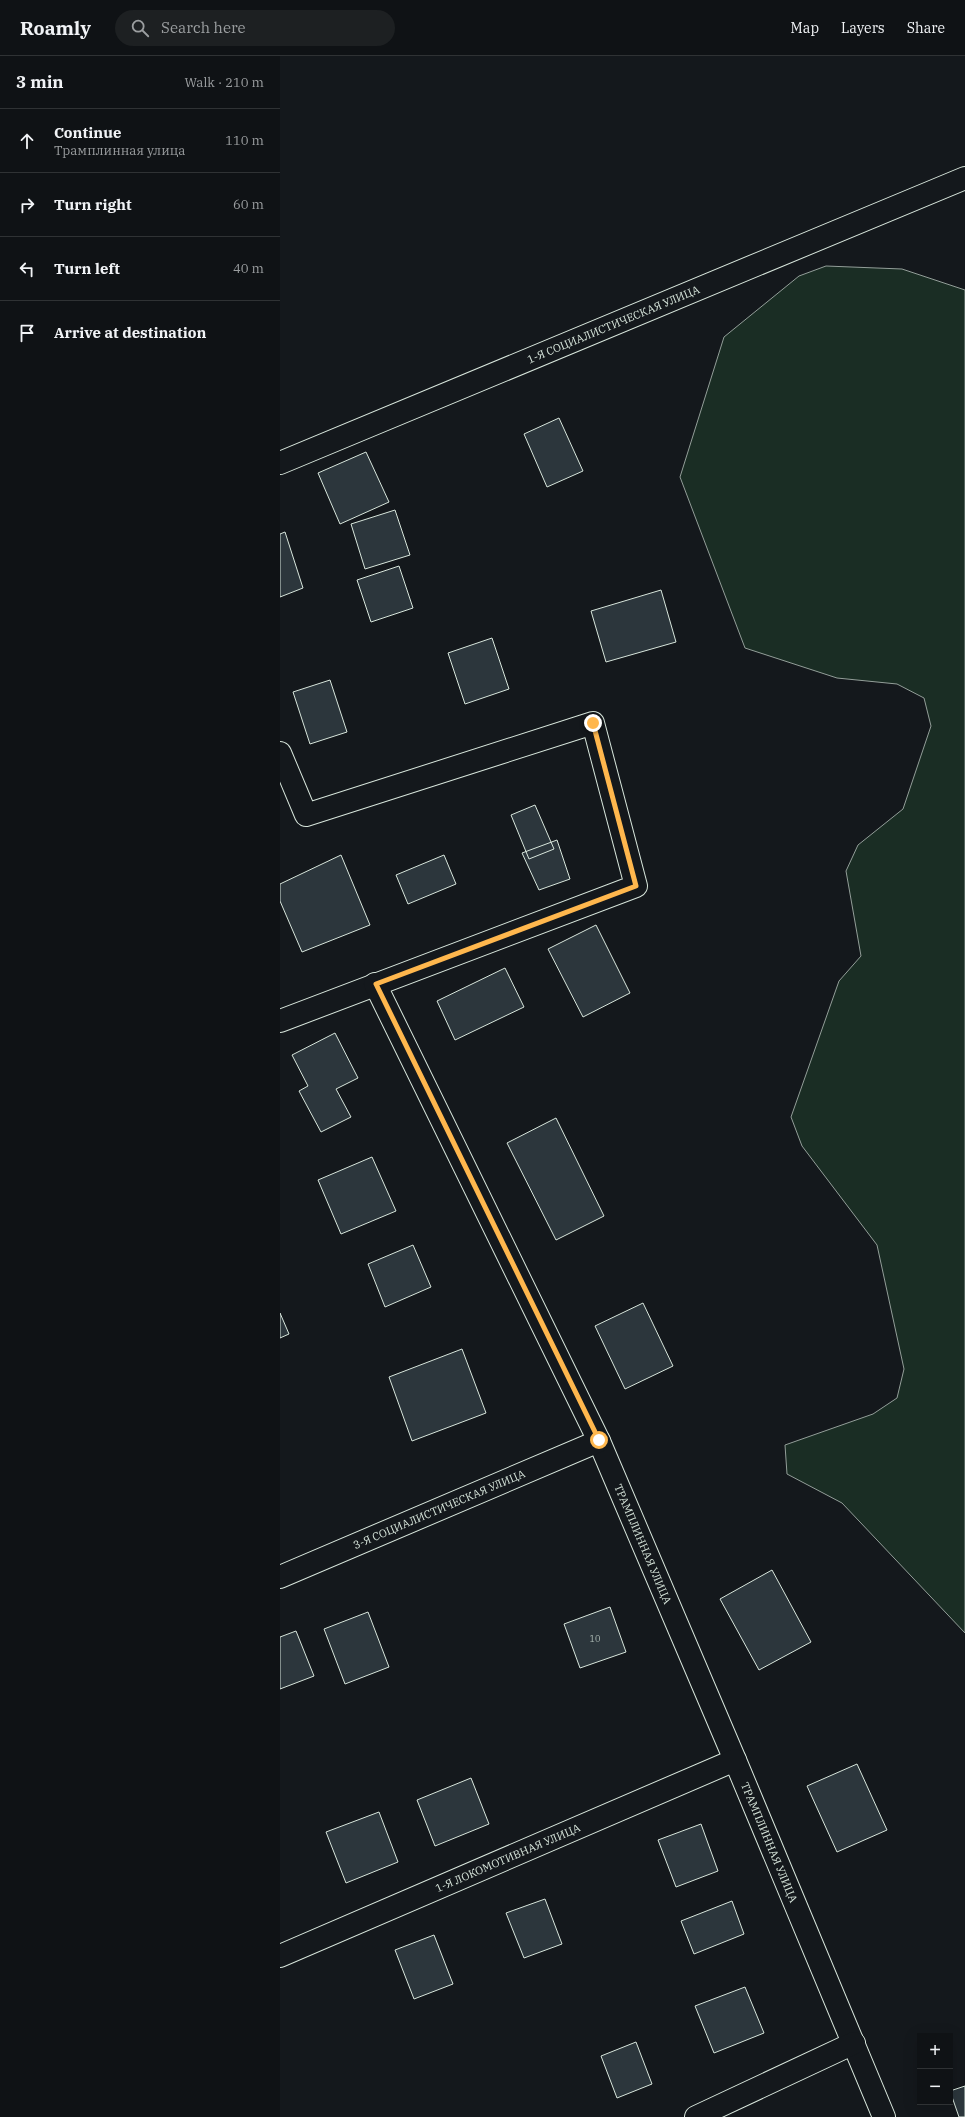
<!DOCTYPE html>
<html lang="en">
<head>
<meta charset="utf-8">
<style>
  :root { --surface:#0f1215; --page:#1d2022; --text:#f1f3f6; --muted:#9b9ea0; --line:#2f3234 }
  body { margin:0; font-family:"IBM Plex Serif",serif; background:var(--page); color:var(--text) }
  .controls { position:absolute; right:12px; bottom:12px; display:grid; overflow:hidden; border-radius:0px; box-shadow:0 4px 16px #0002 }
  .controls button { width:36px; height:36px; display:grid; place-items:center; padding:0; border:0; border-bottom:1px solid var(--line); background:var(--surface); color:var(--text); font:20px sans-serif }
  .stop { position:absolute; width:12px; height:12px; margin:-9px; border:3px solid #ffb74d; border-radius:50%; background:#fff }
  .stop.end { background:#ffb74d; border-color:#fff; box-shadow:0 1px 4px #0008 }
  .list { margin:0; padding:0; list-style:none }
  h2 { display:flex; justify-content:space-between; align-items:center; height:52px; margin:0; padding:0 16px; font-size:17px }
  h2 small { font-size:13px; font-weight:400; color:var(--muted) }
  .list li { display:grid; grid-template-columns:26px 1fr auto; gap:12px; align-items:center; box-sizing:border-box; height:64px; padding:0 16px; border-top:1px solid var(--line) }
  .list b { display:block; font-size:15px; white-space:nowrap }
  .list p { margin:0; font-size:13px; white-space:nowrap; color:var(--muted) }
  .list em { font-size:13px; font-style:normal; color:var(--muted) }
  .icon { flex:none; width:22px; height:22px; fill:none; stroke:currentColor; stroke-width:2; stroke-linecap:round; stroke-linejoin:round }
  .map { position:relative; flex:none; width:685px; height:2061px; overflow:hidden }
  header { display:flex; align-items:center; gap:24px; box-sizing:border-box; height:56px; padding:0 20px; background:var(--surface); border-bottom:1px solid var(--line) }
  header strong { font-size:19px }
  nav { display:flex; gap:22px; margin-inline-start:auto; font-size:14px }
  .search { width:280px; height:36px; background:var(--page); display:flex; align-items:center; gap:10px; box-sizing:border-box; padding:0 14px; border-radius:22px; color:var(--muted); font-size:15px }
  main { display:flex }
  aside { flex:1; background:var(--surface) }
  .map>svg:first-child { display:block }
  .green { fill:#1a2d24; stroke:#939e99 }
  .building { fill:#2c363c; stroke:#d8e6dc }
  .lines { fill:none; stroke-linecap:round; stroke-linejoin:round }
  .street-casing { stroke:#d8e6dc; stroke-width:24 }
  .street { stroke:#14181c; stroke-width:22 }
  .route { stroke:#ffb74d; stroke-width:5 }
  .labels { text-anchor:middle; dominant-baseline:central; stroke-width:3; stroke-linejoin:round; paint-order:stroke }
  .number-label { font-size:9px; fill:#adbab4 }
  .street-label { font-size:11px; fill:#d8e6dc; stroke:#14181c }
</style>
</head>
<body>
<header>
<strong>Roamly</strong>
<div class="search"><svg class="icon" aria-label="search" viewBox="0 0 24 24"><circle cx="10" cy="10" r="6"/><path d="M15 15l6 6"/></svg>Search here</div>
<nav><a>Map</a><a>Layers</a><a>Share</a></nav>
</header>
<main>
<aside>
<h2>3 min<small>Walk · 210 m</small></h2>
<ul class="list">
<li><svg class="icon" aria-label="ahead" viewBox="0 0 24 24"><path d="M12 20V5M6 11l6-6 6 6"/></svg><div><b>Continue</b><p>Трамплинная улица</p></div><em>110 m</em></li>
<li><svg class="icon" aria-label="right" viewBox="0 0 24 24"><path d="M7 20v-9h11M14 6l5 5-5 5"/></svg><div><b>Turn right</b></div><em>60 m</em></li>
<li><svg class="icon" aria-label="left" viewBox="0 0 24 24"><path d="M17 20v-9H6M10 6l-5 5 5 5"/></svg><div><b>Turn left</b></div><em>40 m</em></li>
<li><svg class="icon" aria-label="arrive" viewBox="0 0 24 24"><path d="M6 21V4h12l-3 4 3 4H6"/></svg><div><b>Arrive at destination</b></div></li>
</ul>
</aside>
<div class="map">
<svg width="685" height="2061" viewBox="0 0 685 2061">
  <rect width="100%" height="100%" fill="#14181c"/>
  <path class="green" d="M 546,210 L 622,213 L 685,234 L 685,1577 L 562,1447 L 507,1418 L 505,1389 L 593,1358 L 617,1342 L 624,1313 L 597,1189 L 522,1090 L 511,1061 L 559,925 L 581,900 L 566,815 L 578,789 L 623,753 L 651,670 L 644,642 L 617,628 L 557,622 L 465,592 L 400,421 L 444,281 L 519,220 Z"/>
  <path class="building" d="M 279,362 L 303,415 L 267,431 L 244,378 Z
    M 86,396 L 109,446 L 60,468 L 38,417 Z
    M 115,454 L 130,499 L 85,513 L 71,468 Z
    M 5,476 L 23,532 L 0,541 L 0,478 Z
    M 119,510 L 133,552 L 91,566 L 77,524 Z
    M 381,534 L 396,586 L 326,606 L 311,555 Z
    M 212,582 L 229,633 L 185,648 L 168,597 Z
    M 50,624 L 67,676 L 30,688 L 13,636 Z
    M 255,749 L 274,793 L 249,803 L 231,759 Z
    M 277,784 L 290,823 L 259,834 L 242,797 Z
    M 61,799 L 90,869 L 22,896 L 0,845 L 0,828 Z
    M 164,799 L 176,828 L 128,848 L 116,819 Z
    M 316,869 L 350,937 L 303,961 L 268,893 Z
    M 225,912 L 244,951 L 175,984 L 157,945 Z
    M 55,977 L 78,1022 L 56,1033 L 71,1061 L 41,1076 L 19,1035 L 28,1030 L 12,999 Z
    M 276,1062 L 324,1160 L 276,1184 L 227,1087 Z
    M 92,1101 L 116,1155 L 61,1178 L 38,1124 Z
    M 133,1189 L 151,1231 L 105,1251 L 88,1208 Z
    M 363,1247 L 393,1310 L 345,1333 L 315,1270 Z
    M 0,1257 L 9,1278 L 0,1282 Z
    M 182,1293 L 206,1357 L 132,1385 L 109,1321 Z
    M 492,1514 L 531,1586 L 479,1614 L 440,1543 Z
    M 330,1551 L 346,1596 L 300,1612 L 284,1568 Z
    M 88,1556 L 109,1611 L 65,1628 L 44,1573 Z
    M 16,1575 L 34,1620 L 0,1633 L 0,1581 Z
    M 577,1708 L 607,1774 L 557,1796 L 527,1730 Z
    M 191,1722 L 209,1768 L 155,1790 L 137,1744 Z
    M 99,1756 L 118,1806 L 66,1827 L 46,1776 Z
    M 421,1768 L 438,1815 L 396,1831 L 378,1784 Z
    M 265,1843 L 282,1888 L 244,1902 L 226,1857 Z
    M 452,1845 L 464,1878 L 414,1898 L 401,1865 Z
    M 154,1879 L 173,1928 L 134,1943 L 115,1894 Z
    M 465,1931 L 484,1977 L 434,1997 L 415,1950 Z
    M 356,1986 L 372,2028 L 337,2042 L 321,2000 Z
    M 685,2030 L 685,2061 L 679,2061 L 670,2035 Z"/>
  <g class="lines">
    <defs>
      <g id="street">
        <path id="s1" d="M 0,407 L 685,122"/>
        <path d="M 0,697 L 26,759 L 313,667 L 356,830 L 0,965"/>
        <path id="s2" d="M 95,928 L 319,1385 L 455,1704 L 604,2061"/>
        <path id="s3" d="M 0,1521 L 319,1385"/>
        <path id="s4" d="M 0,1900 L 455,1704"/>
        <path d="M 416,2061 L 574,1987"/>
      </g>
    </defs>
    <use href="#street" class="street-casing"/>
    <use href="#street" class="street"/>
  </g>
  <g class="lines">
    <path class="route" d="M 313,667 L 356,830 L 96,928 L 319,1384"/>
  </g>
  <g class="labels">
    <g class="number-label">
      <text x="315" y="1582">10</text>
    </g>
    <g class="street-label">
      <text stroke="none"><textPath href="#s1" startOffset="361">1-Я СОЦИАЛИСТИЧЕСКАЯ УЛИЦА</textPath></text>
      <text stroke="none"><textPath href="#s3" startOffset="173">3-Я СОЦИАЛИСТИЧЕСКАЯ УЛИЦА</textPath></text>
      <text stroke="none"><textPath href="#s2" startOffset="621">ТРАМПЛИННАЯ УЛИЦА</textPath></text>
      <text stroke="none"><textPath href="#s2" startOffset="945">ТРАМПЛИННАЯ УЛИЦА</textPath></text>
      <text stroke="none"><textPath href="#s4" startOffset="248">1-Я ЛОКОМОТИВНАЯ УЛИЦА</textPath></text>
    </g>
  </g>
</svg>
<div class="controls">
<button>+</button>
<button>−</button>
</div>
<div class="stop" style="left:319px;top:1384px"></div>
<div class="stop end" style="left:313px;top:667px"></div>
</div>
</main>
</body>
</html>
